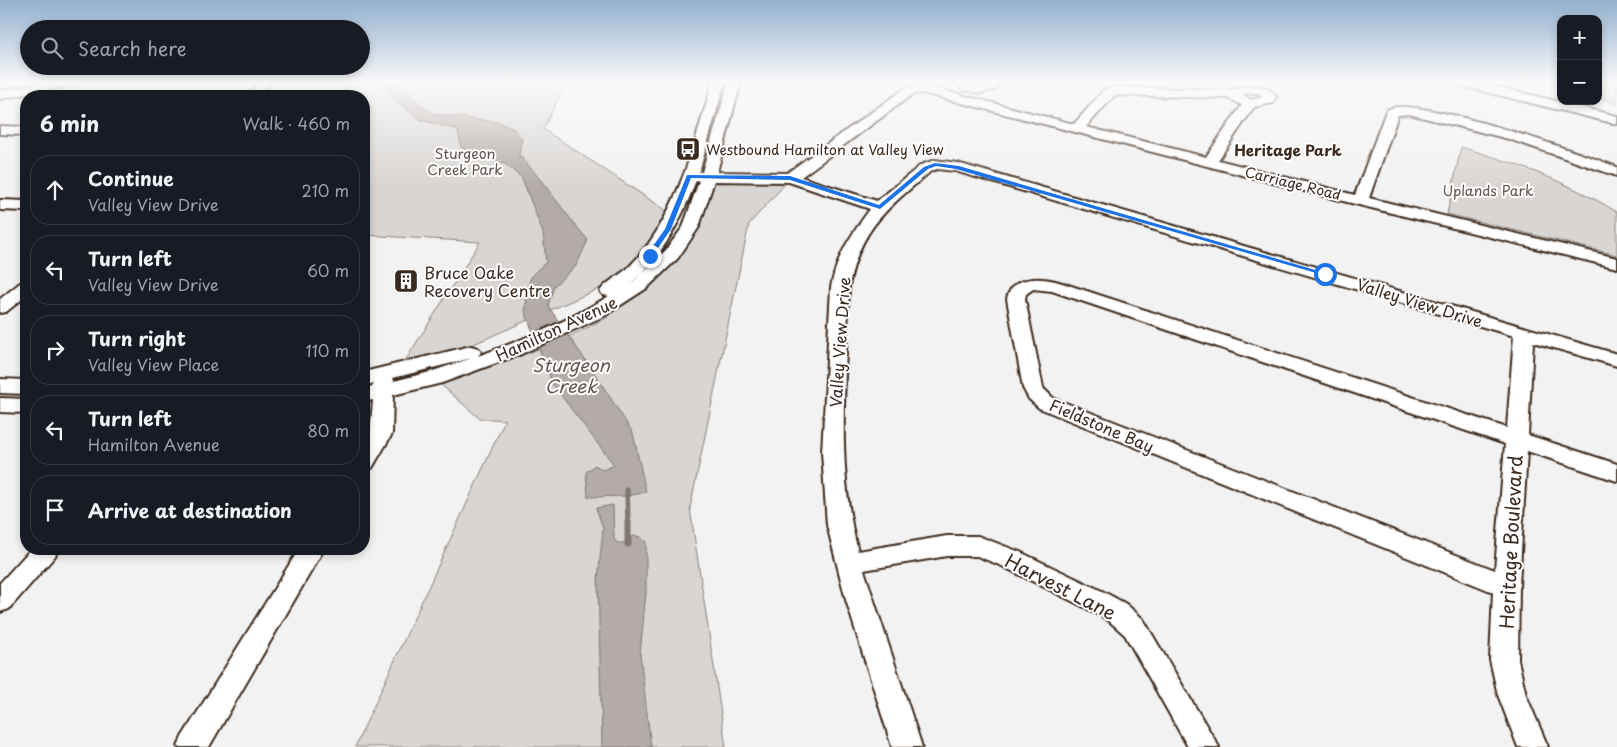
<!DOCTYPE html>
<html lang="en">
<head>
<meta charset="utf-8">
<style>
  :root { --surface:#171b24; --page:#242831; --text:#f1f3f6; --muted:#9ea1a6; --line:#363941 }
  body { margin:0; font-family:"Playpen Sans",sans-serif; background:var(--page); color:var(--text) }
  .controls { position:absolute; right:15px; top:15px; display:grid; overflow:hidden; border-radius:10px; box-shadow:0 2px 8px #0003 }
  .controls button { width:45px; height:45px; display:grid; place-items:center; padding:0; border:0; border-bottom:1px solid var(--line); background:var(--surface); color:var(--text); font:25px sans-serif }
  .stop { position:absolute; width:15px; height:15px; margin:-11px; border:4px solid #1a73e8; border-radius:50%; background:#fff }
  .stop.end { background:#1a73e8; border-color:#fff; box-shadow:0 1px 5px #0008 }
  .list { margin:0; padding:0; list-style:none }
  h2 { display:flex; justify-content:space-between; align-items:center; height:65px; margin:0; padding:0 20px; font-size:21px }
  h2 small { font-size:16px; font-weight:400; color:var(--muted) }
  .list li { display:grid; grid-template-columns:32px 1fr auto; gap:15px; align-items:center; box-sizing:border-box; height:70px; margin:0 10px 10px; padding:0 10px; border:1px solid var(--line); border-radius:20px }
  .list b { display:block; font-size:19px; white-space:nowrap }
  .list p { margin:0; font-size:16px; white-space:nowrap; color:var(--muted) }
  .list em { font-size:16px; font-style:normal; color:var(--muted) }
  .icon { flex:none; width:28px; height:28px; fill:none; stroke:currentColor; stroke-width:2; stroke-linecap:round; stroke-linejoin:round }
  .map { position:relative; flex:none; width:1617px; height:747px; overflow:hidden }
  .search { position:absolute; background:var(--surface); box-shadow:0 2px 8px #0003; left:20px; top:20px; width:350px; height:55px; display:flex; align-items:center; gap:12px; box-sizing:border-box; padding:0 18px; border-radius:28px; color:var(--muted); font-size:19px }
  .panel { position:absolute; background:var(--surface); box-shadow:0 2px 8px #0003; left:20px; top:90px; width:350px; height:465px; border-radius:20px }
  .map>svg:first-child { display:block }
  .green { fill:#d8d5d2; stroke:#8a8078 }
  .water { fill:#b2aba7; stroke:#827770 }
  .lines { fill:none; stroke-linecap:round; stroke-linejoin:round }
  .stream-far1 { stroke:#827770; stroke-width:5.5 }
  .stream { stroke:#827770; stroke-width:7 }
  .minor-casing { stroke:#3b2a1e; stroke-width:4 }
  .minor { fill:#fff; fill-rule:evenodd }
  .route { fill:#1a73e8 }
  .labels { text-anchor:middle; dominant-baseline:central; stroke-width:4; stroke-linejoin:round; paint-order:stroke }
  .far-poi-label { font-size:14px; fill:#3b2a1e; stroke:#fff; text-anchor:start }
  .far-park-label { font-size:14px; fill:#62554b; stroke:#fff }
  .far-street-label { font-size:14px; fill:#3b2a1e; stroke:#fff }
  .far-neighbourhood-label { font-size:15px; font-weight:bold; fill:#3b2a1e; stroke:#fff }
  .poi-label { font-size:16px; fill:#3b2a1e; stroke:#fff; text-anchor:start }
  .street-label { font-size:16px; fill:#3b2a1e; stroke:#fff }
  .water-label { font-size:18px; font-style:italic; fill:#65574e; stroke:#fff }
  .near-street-label { font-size:19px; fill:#3b2a1e; stroke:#fff }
</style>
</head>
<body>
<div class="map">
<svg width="1617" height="747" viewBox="0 0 1617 747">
  <rect width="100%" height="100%" fill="#f3f2f2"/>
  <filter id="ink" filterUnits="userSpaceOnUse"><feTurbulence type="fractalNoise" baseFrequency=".02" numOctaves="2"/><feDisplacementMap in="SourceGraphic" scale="10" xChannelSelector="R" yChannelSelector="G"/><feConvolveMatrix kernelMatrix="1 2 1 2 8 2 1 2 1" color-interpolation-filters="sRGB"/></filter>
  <g filter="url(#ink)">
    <path class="green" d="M 346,81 L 567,81 L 543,129 L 667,211 L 662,225 L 645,252 L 605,286 L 474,344 L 403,364 L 480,242 L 364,235 L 364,96 L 340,96 L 344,93 Z
      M 1598,81 L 1617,81 L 1617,104 L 1598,98 Z
      M 1461,147 C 1516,163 1568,182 1617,212 L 1617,255 L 1447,214 Z
      M 718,180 L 787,182 L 749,224 L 690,508 L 726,747 L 355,747 L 505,420 L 479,418 L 438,382 L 521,356 L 570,336 L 608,317 L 608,312 L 651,283 L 713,183 Z"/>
    <path class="water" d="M 381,81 L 397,81 L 417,102 L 433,114 L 498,122 L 514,129 L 522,139 L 519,155 C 544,181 564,213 588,240 L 576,266 L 554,286 L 548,306 L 597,377 L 633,433 L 646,492 L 629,496 L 588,497 L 586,472 L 595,465 L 603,470 L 614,465 L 553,385 L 525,311 L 529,282 L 533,274 L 546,262 L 543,233 L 522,178 L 505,164 L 468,153 L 461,147 L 458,130 L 421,120 L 398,103 Z
      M 613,505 L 614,539 L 618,543 L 623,543 L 634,536 L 641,537 L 646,542 L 646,593 L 640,654 L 651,747 L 602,747 L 598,579 L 603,528 L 596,508 Z"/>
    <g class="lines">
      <path class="stream-far1" d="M 627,490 L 628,523"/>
      <path class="stream" d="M 628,522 L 628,544"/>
      <defs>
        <path id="minor" d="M 51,81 L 78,81 L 72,85 L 0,99 L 0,91 Z
          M 258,81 L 270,81 L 262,96 L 250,96 Z
          M 713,81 L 725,81 L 699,172 L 702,172 L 729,81 L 741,81 L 717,172 L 787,173 L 905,88 L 923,85 L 1074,124 L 1104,90 L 1113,87 L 1228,90 L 1256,86 L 1270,90 L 1276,97 L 1273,103 L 1254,107 L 1218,160 L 1355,195 L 1386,111 C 1403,90 1588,156 1617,167 L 1617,176 L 1509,139 L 1409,114 L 1398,115 L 1369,198 L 1617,258 L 1617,268 L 1355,204 L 923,93 L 913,94 L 801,177 L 877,201 L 921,165 L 935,160 L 957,163 L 1617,354 L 1617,366 L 1533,342 L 1528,435 L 1617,464 L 1617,481 L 1527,451 L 1519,586 L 1518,660 L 1526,695 L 1548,747 L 1518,747 L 1498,695 L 1490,660 L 1493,592 L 1039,408 L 1029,399 L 1023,388 L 1007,299 C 1011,275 1041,277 1059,282 L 1507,428 L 1514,336 L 955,171 L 937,169 L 931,171 C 888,208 859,228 849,287 C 846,374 835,466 858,551 L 947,536 L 978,536 L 1020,552 L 1102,591 L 1126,604 L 1143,619 L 1219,747 L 1188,747 L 1125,635 L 1108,620 L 1084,607 L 1002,566 L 977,556 L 947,556 L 864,570 L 922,747 L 892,747 L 846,600 L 827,525 L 822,452 L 831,287 C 838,253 850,237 870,209 L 789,182 L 714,181 L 699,227 L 678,258 L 647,288 L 604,316 L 521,354 L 442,383 L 393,395 L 392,434 L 372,468 L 364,470 L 364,444 L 370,434 L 373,400 L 364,402 L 364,388 L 373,386 L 374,383 L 364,386 L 364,372 L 471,346 L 478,348 L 481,352 L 478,356 C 523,340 569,321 609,296 L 603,295 L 600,291 C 607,282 618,276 627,269 C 634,262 641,254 647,246 C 682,198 696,137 713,81 ZM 1251,93 L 1257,93 L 1263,97 L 1251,100 L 1242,94 ZM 1115,95 L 1228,98 L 1242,105 L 1206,157 L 1086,127 ZM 696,180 L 699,181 L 683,227 L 666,250 L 635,280 L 630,284 C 662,258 682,219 696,180 ZM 1033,289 L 1052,291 L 1505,444 L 1495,570 L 1053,398 L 1043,388 L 1025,299 L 1026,294 ZM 472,358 L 430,372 L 394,381 L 393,378 Z
          M 956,81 L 968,81 L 970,84 L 986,84 L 986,81 L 998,81 L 996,89 L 981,93 L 962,90 Z
          M 1451,81 L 1474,81 L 1617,116 L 1617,124 L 1453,84 Z
          M 0,126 L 26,127 L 26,135 L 0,134 Z
          M 0,200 L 26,201 L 26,211 L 0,210 Z
          M 26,282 L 26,296 L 6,312 L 0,313 L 0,299 L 20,283 Z
          M 0,379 L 26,380 L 26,394 L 0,393 Z
          M 0,398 L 26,399 L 26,413 L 0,412 Z
          M 31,549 L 58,549 L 55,556 L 9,609 L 0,612 L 0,583 Z
          M 299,549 L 324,549 L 209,747 L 178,747 L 182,737 Z"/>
      </defs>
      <use href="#minor" class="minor-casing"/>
      <use href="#minor" class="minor"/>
    </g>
  </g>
  <linearGradient id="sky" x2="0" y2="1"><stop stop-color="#92b0ce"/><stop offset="0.44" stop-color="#faf9f9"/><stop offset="1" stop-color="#faf9f9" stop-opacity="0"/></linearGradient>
  <rect width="1617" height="186" fill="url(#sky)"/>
  <path class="route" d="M 935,163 L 959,166 L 1329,274 L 1323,275 L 956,169 L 936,166 L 928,169 L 880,209 L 790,180 L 691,178 L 671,229 L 652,257 L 646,256 L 665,229 L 687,175 L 790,176 L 879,205 L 924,167 Z"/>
  <defs>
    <symbol id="bus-square" viewBox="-11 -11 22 22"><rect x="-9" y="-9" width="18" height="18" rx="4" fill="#3b2a1e" stroke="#fff"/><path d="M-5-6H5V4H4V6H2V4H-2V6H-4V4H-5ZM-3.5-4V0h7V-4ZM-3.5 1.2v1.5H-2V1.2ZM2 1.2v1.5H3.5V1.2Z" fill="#fff"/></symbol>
    <symbol id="building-square" viewBox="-11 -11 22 22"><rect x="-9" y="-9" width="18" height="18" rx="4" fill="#3b2a1e" stroke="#fff"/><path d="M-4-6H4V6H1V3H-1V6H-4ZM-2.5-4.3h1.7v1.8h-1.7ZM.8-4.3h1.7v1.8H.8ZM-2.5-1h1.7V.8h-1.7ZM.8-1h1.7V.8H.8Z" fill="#fff"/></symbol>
  </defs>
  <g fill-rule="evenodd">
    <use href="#bus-square" x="674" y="135" width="28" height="28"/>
    <use href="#building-square" x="392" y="267" width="28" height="28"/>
  </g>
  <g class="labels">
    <g class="far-poi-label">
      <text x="706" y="149">Westbound Hamilton at Valley View</text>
    </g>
    <g class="far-park-label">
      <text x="465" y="153">Sturgeon<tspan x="465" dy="16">Creek Park</tspan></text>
      <text x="1488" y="190">Uplands Park</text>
    </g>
    <g class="far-street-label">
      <text transform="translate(1293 183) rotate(14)">Carriage Road</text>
    </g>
    <g class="far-neighbourhood-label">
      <text x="1288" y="149">Heritage Park</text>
    </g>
    <g class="poi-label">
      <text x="424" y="272">Bruce Oake<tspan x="424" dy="18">Recovery Centre</tspan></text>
    </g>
    <g class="street-label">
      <text transform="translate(1420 302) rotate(17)">Valley View Drive</text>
      <text transform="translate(556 328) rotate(-25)">Hamilton Avenue</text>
      <text transform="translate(839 342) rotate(-86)">Valley View Drive</text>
      <text transform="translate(1102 425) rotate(23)">Fieldstone Bay</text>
    </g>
    <g class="water-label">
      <text x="571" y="364">Sturgeon<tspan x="571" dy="21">Creek</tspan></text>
    </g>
    <g class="near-street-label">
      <text transform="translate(1510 542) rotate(-87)">Heritage Boulevard</text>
      <text transform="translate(1061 586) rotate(27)">Harvest Lane</text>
    </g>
  </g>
</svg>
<div class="controls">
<button>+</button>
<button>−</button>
</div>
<div class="stop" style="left:1325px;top:274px"></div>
<div class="stop end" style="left:650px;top:256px"></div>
<div class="search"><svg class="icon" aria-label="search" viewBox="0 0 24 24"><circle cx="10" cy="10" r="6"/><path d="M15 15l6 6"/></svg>Search here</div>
<section class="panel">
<h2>6 min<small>Walk · 460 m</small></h2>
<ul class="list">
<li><svg class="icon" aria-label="ahead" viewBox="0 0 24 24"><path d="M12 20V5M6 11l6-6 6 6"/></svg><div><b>Continue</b><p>Valley View Drive</p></div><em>210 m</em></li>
<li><svg class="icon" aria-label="left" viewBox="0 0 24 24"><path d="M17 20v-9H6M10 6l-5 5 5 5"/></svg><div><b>Turn left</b><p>Valley View Drive</p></div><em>60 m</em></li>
<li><svg class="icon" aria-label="right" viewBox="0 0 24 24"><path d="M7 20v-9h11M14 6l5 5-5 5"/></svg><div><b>Turn right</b><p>Valley View Place</p></div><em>110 m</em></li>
<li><svg class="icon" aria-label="left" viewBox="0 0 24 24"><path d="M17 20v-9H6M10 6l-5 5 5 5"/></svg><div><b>Turn left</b><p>Hamilton Avenue</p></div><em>80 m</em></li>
<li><svg class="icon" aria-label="arrive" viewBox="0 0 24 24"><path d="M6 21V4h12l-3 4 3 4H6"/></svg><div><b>Arrive at destination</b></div></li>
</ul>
</section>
</div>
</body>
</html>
